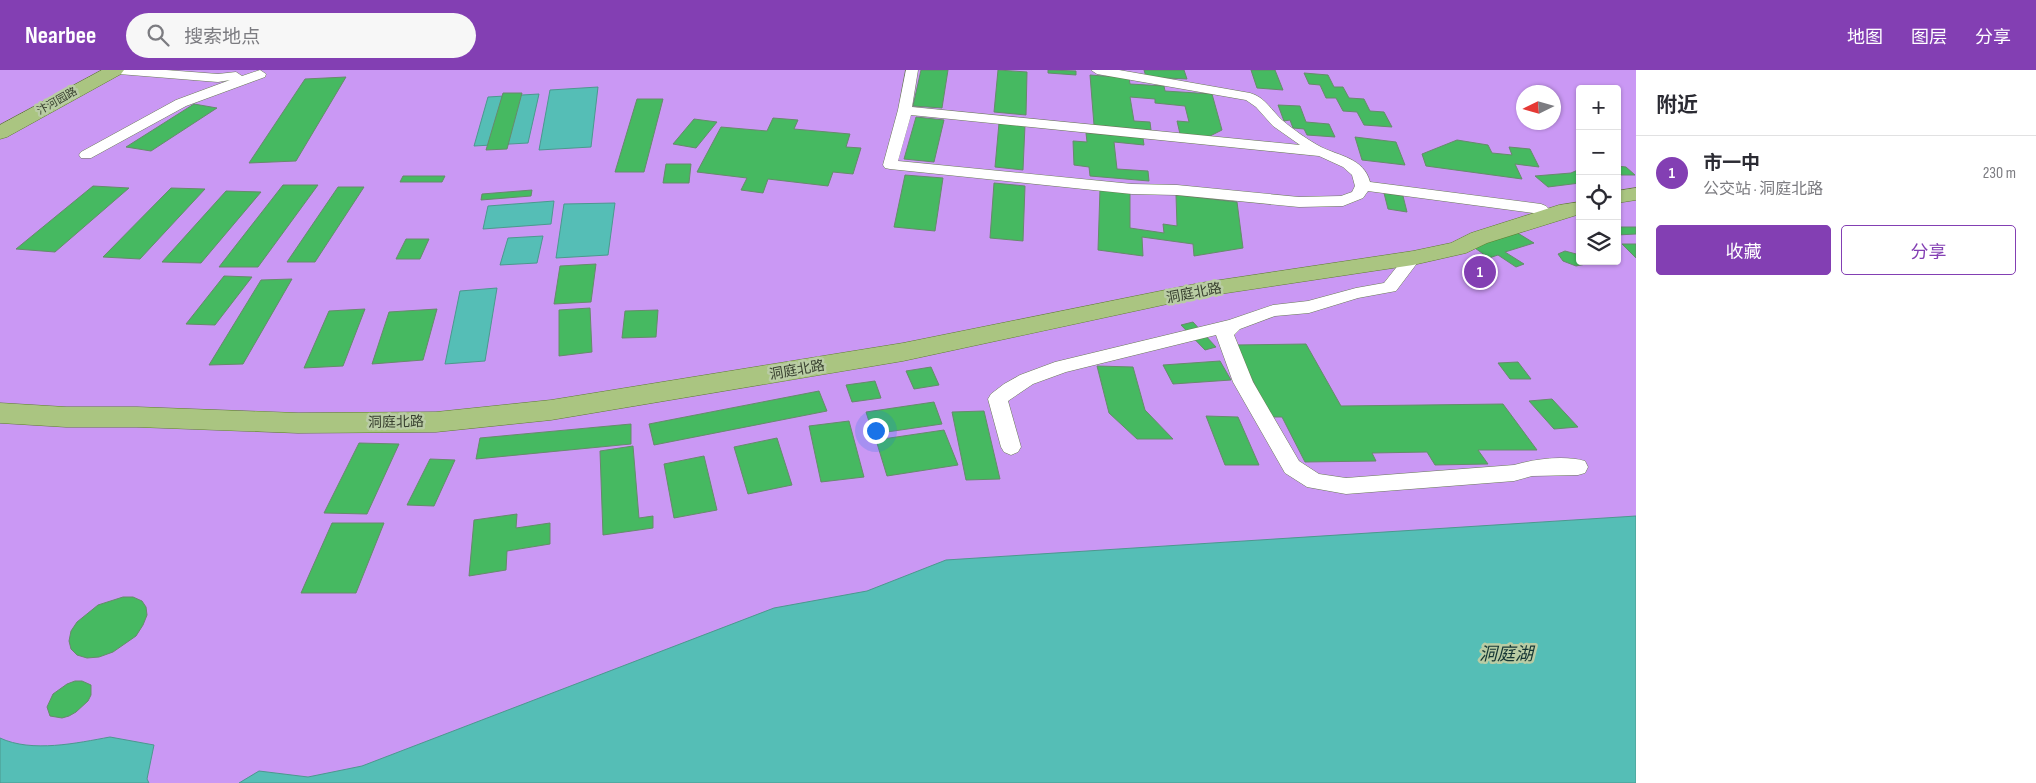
<!DOCTYPE html>
<html lang="zh">
<head>
<meta charset="utf-8">
<style>
  :root { --surface:#fff; --page:#f7f7f7; --text:#2b2b33; --muted:#7c7c81; --line:#e1e1e2; --accent:#833fb3 }
  body { margin:0; font-family:"Sofia Sans Condensed","Noto Sans SC",sans-serif; background:var(--page); color:var(--text) }
  .controls { position:absolute; right:15px; top:15px; display:grid; overflow:hidden; border-radius:5px; box-shadow:0 1px 4px #0004 }
  .controls button { width:45px; height:45px; display:grid; place-items:center; padding:0; border:0; border-bottom:1px solid var(--line); background:var(--surface); color:var(--text); font:25px sans-serif }
  .compass { position:absolute; left:1516px; top:15px; width:45px; height:45px; border-radius:50%; background:var(--surface); box-shadow:0 1px 4px #0004; rotate:265deg }
  .you { position:absolute; left:875px; top:360px; width:18px; height:18px; margin:-12px; border:4px solid #fff; border-radius:50%; background:#1a73e8; box-shadow:0 0 0 8px #1a73e833 }
  .badge { display:grid; place-items:center; width:32px; height:32px; border-radius:50%; background:var(--accent); color:#fff; font-size:16px; font-weight:700 }
  .pin { position:absolute; translate:-50% -50%; border:2px solid #fff; box-shadow:0 1px 5px #0006 }
  .list { margin:0; padding:0; list-style:none }
  h2 { display:flex; justify-content:space-between; align-items:center; height:65px; margin:0; padding:0 20px; font-size:21px }
  h2 small { font-size:16px; font-weight:400; color:var(--muted) }
  .list li { display:grid; grid-template-columns:32px 1fr auto; gap:15px; align-items:center; box-sizing:border-box; height:75px; padding:0 20px; border-top:1px solid var(--line) }
  .list b { display:block; font-size:19px; white-space:nowrap }
  .list p { margin:0; font-size:16px; white-space:nowrap; color:var(--muted) }
  .list em { font-size:16px; font-style:normal; color:var(--muted) }
  .actions { display:flex; gap:10px; padding:15px 20px }
  .actions a { flex:1; padding:11px 0; border:1px solid var(--accent); border-radius:5px; text-align:center; font-size:18px; color:var(--accent) }
  .actions .main { background:var(--accent); color:#fff }
  .icon { flex:none; width:28px; height:28px; fill:none; stroke:currentColor; stroke-width:2; stroke-linecap:round; stroke-linejoin:round }
  .map { position:relative; flex:none; width:1636px; height:713px; overflow:hidden }
  header { display:flex; align-items:center; gap:30px; box-sizing:border-box; height:70px; padding:0 25px; background:var(--accent); color:#fff }
  header strong { font-size:24px }
  nav { display:flex; gap:28px; margin-inline-start:auto; font-size:18px }
  .search { width:350px; height:45px; background:var(--page); display:flex; align-items:center; gap:12px; box-sizing:border-box; padding:0 18px; border-radius:28px; color:var(--muted); font-size:19px }
  main { display:flex }
  aside { flex:1; background:var(--surface) }
  .map>svg:first-child { display:block }
  .green { fill:#ca98f4; fill-rule:evenodd }
  .water { fill:#55beb6; stroke:#4c988e }
  .building { fill:#46b961; stroke:#678a6c }
  .lines { fill:none; stroke-linecap:round; stroke-linejoin:round }
  .minor-casing { stroke:#6a7b56; stroke-width:1 }
  .primary-casing { stroke:#5e7d2e; stroke-width:1 }
  .minor { fill:#fff; fill-rule:evenodd }
  .primary { fill:#aac581; fill-rule:evenodd }
  .labels { text-anchor:middle; dominant-baseline:central; stroke-width:5; stroke-linejoin:round; paint-order:stroke }
  .far-street-label { font-size:11px; fill:#38402f; stroke:#b9cca4 }
  .street-label { font-size:14px; fill:#38402f; stroke:#b9cca4 }
  .near-water-label { font-size:18px; font-style:italic; fill:#153533; stroke:#b9cca4 }
</style>
</head>
<body>
<header>
<strong>Nearbee</strong>
<div class="search"><svg class="icon" aria-label="search" viewBox="0 0 24 24"><circle cx="10" cy="10" r="6"/><path d="M15 15l6 6"/></svg>搜索地点</div>
<nav><a>地图</a><a>图层</a><a>分享</a></nav>
</header>
<main>
<div class="map">
<svg width="1636" height="713" viewBox="0 0 1636 713">
  <rect width="100%" height="100%" fill="#b9cca4"/>
  <path class="green" d="M 0,0 L 1636,0 L 1636,713 L 0,713 ZM 1580,19 L 1617,19 L 1617,191 L 1580,191 ZM 1524,22 L 1554,22 L 1554,52 L 1524,52 Z"/>
  <path class="water" d="M 598,17 L 591,77 L 539,80 L 550,20 Z
    M 539,24 L 528,73 L 474,76 L 488,27 Z
    M 554,131 L 551,154 L 483,159 L 488,136 Z
    M 615,133 L 608,185 L 556,188 L 564,134 Z
    M 543,166 L 537,193 L 500,195 L 508,168 Z
    M 497,218 L 485,291 L 445,294 L 460,221 Z
    M 1636,446 L 1636,713 L 239,713 L 259,701 L 308,707 L 362,696 L 774,538 L 867,521 L 946,490 Z
    M 110,667 L 154,675 L 147,709 L 149,713 L 0,713 L 0,668 C 32,683 77,673 110,667 Z"/>
  <path class="building" d="M 921,0 L 948,0 L 942,38 L 913,36 Z
    M 998,0 L 1027,2 L 1026,45 L 994,42 Z
    M 1048,0 L 1076,1 L 1076,5 L 1048,3 Z
    M 1144,0 L 1184,0 L 1187,9 L 1146,7 Z
    M 1251,0 L 1275,0 L 1283,20 L 1257,18 Z
    M 1304,3 L 1328,5 L 1334,17 L 1343,17 L 1349,28 L 1364,29 L 1370,41 L 1384,42 L 1392,57 L 1364,55 L 1357,42 L 1343,41 L 1336,28 L 1326,28 L 1320,15 L 1309,14 Z
    M 1090,5 L 1129,8 L 1130,14 L 1164,16 L 1165,21 L 1212,24 L 1222,60 L 1208,67 L 1180,64 L 1177,51 L 1189,52 L 1185,36 L 1155,33 L 1155,29 L 1130,27 L 1134,51 L 1150,52 L 1151,60 L 1094,55 Z
    M 346,7 L 296,91 L 249,93 L 305,9 Z
    M 503,23 L 522,23 L 507,79 L 486,80 Z
    M 637,29 L 663,29 L 644,102 L 615,102 Z
    M 194,34 L 217,38 L 151,81 L 126,77 Z
    M 1278,35 L 1300,36 L 1306,52 L 1329,54 L 1335,67 L 1307,65 L 1304,59 L 1293,58 L 1290,50 L 1284,51 Z
    M 916,47 L 944,50 L 934,92 L 904,89 Z
    M 773,48 L 798,50 L 794,59 L 850,64 L 846,77 L 861,78 L 853,104 L 833,102 L 828,116 L 768,109 L 763,123 L 741,120 L 747,108 L 697,102 L 721,57 L 767,61 Z
    M 694,49 L 717,52 L 696,78 L 673,74 Z
    M 999,53 L 1025,55 L 1023,100 L 995,97 Z
    M 1086,63 L 1143,68 L 1144,75 L 1114,72 L 1117,99 L 1148,101 L 1149,111 L 1090,106 L 1089,97 L 1074,95 L 1073,71 L 1087,72 Z
    M 1355,67 L 1396,72 L 1405,95 L 1362,90 Z
    M 1457,70 L 1488,75 L 1492,83 L 1512,85 L 1509,77 L 1530,79 L 1539,97 L 1515,94 L 1522,109 L 1426,96 L 1422,84 Z
    M 666,94 L 691,94 L 689,113 L 663,113 Z
    M 1617,96 L 1626,97 L 1635,105 L 1617,105 Z
    M 1580,99 L 1580,113 L 1548,117 L 1535,106 L 1571,103 Z
    M 905,105 L 943,108 L 935,161 L 894,157 Z
    M 403,106 L 445,106 L 442,112 L 400,112 Z
    M 994,113 L 1025,116 L 1023,171 L 990,168 Z
    M 283,115 L 318,115 L 258,197 L 219,197 Z
    M 93,116 L 129,118 L 55,182 L 16,179 Z
    M 338,117 L 364,117 L 315,192 L 287,192 Z
    M 171,118 L 205,119 L 140,189 L 103,187 Z
    M 1100,119 L 1130,122 L 1130,158 L 1164,163 L 1163,154 L 1177,156 L 1176,125 L 1237,132 L 1243,178 L 1194,186 L 1193,174 L 1142,167 L 1143,186 L 1098,180 Z
    M 532,120 L 531,126 L 481,130 L 482,124 Z
    M 226,121 L 261,122 L 201,193 L 162,192 Z
    M 1384,123 L 1403,126 L 1407,142 L 1388,139 Z
    M 1617,157 L 1636,157 L 1636,164 L 1617,165 Z
    M 1516,162 L 1534,173 L 1505,182 L 1524,194 L 1516,197 L 1498,185 L 1489,188 L 1472,176 Z
    M 406,169 L 429,169 L 420,189 L 396,189 Z
    M 1622,174 L 1636,174 L 1636,188 Z
    M 1565,181 L 1580,185 L 1580,191 L 1586,191 L 1586,194 L 1576,196 L 1563,191 L 1558,184 Z
    M 596,194 L 591,232 L 554,234 L 560,196 Z
    M 224,206 L 252,207 L 215,255 L 186,254 Z
    M 292,209 L 243,294 L 209,295 L 261,210 Z
    M 590,238 L 592,282 L 559,286 L 559,240 Z
    M 365,239 L 343,296 L 304,298 L 329,241 Z
    M 437,239 L 423,290 L 372,294 L 389,242 Z
    M 658,240 L 656,267 L 622,268 L 625,241 Z
    M 1193,252 L 1216,277 L 1205,280 L 1181,255 Z
    M 1306,274 L 1341,336 L 1503,334 L 1537,380 L 1478,380 L 1488,394 L 1435,395 L 1427,382 L 1372,383 L 1376,391 L 1305,392 L 1282,347 L 1271,347 L 1235,275 Z
    M 1220,291 L 1231,310 L 1173,314 L 1163,295 Z
    M 1518,292 L 1531,309 L 1510,309 L 1498,293 Z
    M 1097,296 L 1133,297 L 1145,340 L 1173,369 L 1137,369 L 1109,343 Z
    M 931,297 L 939,315 L 914,319 L 906,301 Z
    M 875,311 L 881,328 L 852,332 L 846,315 Z
    M 819,321 L 827,341 L 654,375 L 649,354 Z
    M 1552,329 L 1578,357 L 1554,359 L 1529,331 Z
    M 934,332 L 942,354 L 873,364 L 866,342 Z
    M 984,341 L 1000,409 L 966,410 L 952,342 Z
    M 1206,346 L 1238,347 L 1259,395 L 1225,395 Z
    M 849,351 L 864,407 L 821,412 L 809,356 Z
    M 631,354 L 631,374 L 476,389 L 480,368 Z
    M 944,360 L 958,395 L 887,406 L 876,370 Z
    M 777,368 L 792,415 L 748,424 L 734,377 Z
    M 359,373 L 399,374 L 367,444 L 324,443 Z
    M 633,376 L 639,448 L 653,446 L 653,458 L 603,465 L 600,381 Z
    M 704,386 L 717,440 L 674,448 L 664,394 Z
    M 430,389 L 455,390 L 434,436 L 407,435 Z
    M 517,444 L 516,458 L 550,453 L 550,474 L 507,481 L 506,500 L 469,506 L 474,450 Z
    M 332,453 L 384,453 L 356,523 L 301,523 Z
    M 123,527 L 133,527 L 142,531 L 146,537 L 147,545 L 143,555 L 136,566 L 113,582 L 99,587 L 87,588 L 77,585 L 71,579 L 69,571 L 71,561 L 77,552 L 98,535 Z
    M 75,611 L 82,611 L 91,615 L 91,625 L 88,631 L 76,642 L 69,646 L 62,648 L 50,646 L 47,637 L 53,624 L 67,614 Z"/>
  <g class="lines">
    <defs>
      <path id="minor" d="M 113,0 L 166,0 L 218,4 L 236,2 L 242,6 L 260,0 L 266,4 L 265,7 L 186,36 L 91,88 L 81,88 L 79,85 L 81,82 L 176,30 L 230,10 L 218,12 L 119,4 Z
        M 906,0 L 918,0 L 912,37 L 1300,75 L 1273,56 L 1256,37 L 1246,30 L 1097,4 L 1091,0 L 1119,0 L 1250,23 C 1265,27 1272,41 1282,50 C 1294,60 1308,70 1321,77 C 1339,86 1364,88 1370,112 L 1541,134 L 1546,136 L 1549,139 L 1546,142 L 1541,144 L 1368,121 L 1363,128 L 1343,136 L 1299,137 L 1177,125 L 1132,124 L 890,99 L 885,98 L 883,95 L 898,40 ZM 911,45 L 1319,86 L 1343,97 L 1352,105 L 1355,116 L 1352,122 L 1341,126 L 1299,127 L 1177,115 L 1132,114 L 898,91 Z
        M 1413,183 L 1419,184 L 1421,188 L 1396,221 L 1358,228 L 1309,243 L 1275,246 L 1240,259 L 1234,265 L 1253,312 L 1299,391 L 1319,404 L 1346,408 L 1514,395 C 1535,389 1564,385 1585,391 L 1588,397 L 1585,403 L 1578,405 L 1532,406 L 1514,411 L 1346,424 L 1307,417 L 1285,403 L 1233,312 L 1216,265 L 1066,302 L 1033,314 L 1008,331 L 1021,377 L 1018,382 L 1011,385 L 1004,382 L 1001,377 L 988,329 L 991,324 L 1004,314 L 1020,305 L 1055,292 L 1229,250 L 1273,235 L 1308,231 L 1356,218 L 1384,213 L 1407,184 Z"/>
      <path id="primary" d="M 102,0 L 124,0 L 121,4 L 7,67 L 0,69 L 0,55 Z
        M 1636,118 L 1636,130 L 1617,133 L 1617,121 Z
        M 1580,132 L 1580,144 L 1487,173 L 1466,183 L 1413,195 L 1200,227 L 903,291 L 551,350 L 436,362 L 298,363 L 137,357 L 66,357 L 0,353 L 0,333 L 66,337 L 137,337 L 298,343 L 436,342 L 551,330 L 903,273 L 1200,213 L 1413,181 L 1451,173 L 1471,163 L 1559,135 Z"/>
    </defs>
    <use href="#minor" class="minor-casing"/>
    <use href="#primary" class="primary-casing"/>
    <use href="#minor" class="minor"/>
    <use href="#primary" class="primary"/>
  </g>
  <g class="labels">
    <g class="far-street-label">
      <text transform="translate(57 31) rotate(-29)">汴河园路</text>
    </g>
    <g class="street-label">
      <text transform="translate(1194 223) rotate(-11)">洞庭北路</text>
      <text transform="translate(797 300) rotate(-10)">洞庭北路</text>
      <text transform="translate(396 352) rotate(-1)">洞庭北路</text>
    </g>
    <g class="near-water-label">
      <text x="1506" y="584">洞庭湖</text>
    </g>
  </g>
</svg>
<div class="controls">
<button>+</button>
<button>−</button>
<button><svg class="icon" aria-label="locate" viewBox="0 0 24 24"><circle cx="12" cy="12" r="6"/><path d="M12 2v4M12 18v4M2 12h4M18 12h4"/></svg></button>
<button><svg class="icon" aria-label="layers" viewBox="0 0 24 24"><path d="M12 4l9 5-9 5-9-5zM3 14l9 5 9-5"/></svg></button>
</div>
<svg class="compass" viewBox="-18 -18 36 36"><path d="M0-13l5 13h-10z" fill="#e53935"/><path d="M0 13l5-13h-10z" fill="#7c7c81"/></svg>
<div class="you"></div>
<div class="pin badge" style="left:1480px;top:202px">1</div>
</div>
<aside>
<h2>附近<small></small></h2>
<ul class="list">
<li><span class="badge">1</span><div><b>市一中</b><p>公交站 · 洞庭北路</p></div><em>230 m</em></li>
</ul>
<div class="actions"><a class="main">收藏</a><a>分享</a></div>
</aside>
</main>
</body>
</html>
